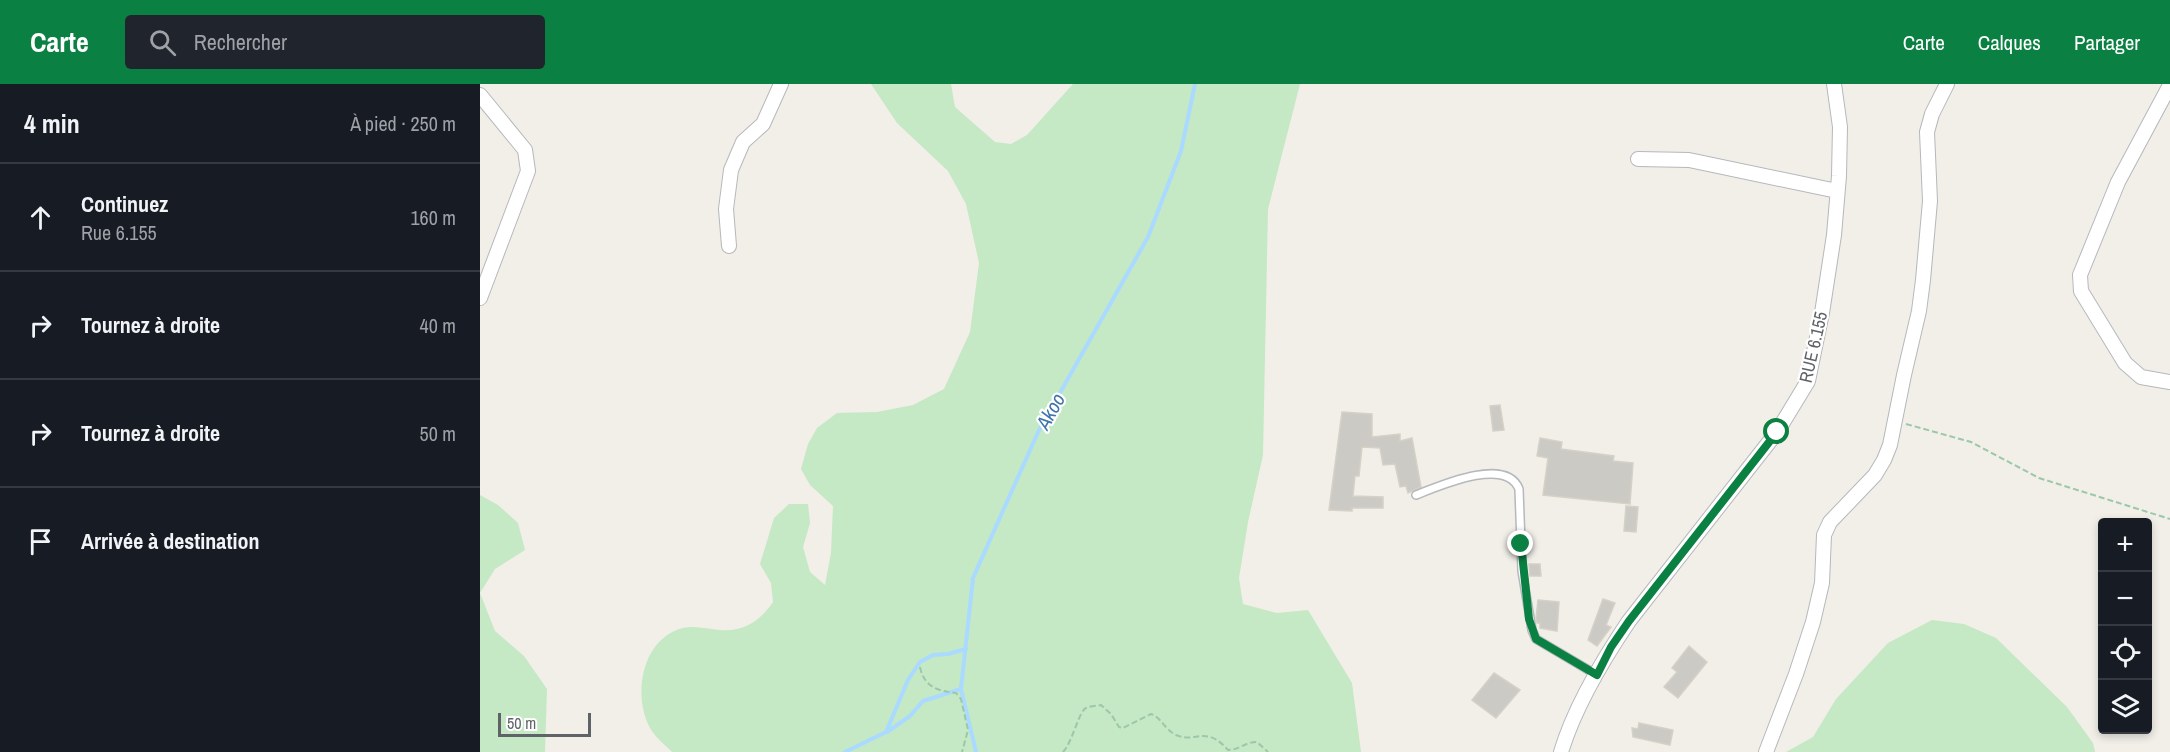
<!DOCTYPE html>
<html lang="fr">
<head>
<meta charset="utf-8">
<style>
  :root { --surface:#171b24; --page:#20242c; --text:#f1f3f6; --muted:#9ea1a6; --line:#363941; --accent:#0b8043 }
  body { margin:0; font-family:"Archivo Narrow",sans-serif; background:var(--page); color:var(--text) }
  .controls { position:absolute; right:18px; bottom:18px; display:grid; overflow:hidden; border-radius:6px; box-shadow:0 3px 9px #0003 }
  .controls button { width:54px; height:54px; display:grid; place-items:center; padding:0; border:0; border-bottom:2px solid var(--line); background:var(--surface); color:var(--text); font:30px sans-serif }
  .scale { position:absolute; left:18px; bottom:15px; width:93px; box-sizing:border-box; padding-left:6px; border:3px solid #5f6368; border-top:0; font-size:16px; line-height:21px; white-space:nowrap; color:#5f6368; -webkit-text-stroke:4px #fff; paint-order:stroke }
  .stop { position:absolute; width:18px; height:18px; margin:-14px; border:4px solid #0b8043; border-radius:50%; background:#fff }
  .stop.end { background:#0b8043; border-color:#fff; box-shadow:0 2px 6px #0008 }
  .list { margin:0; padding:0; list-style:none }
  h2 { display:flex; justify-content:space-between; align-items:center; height:78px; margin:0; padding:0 24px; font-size:26px }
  h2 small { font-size:20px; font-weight:400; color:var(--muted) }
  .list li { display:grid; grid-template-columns:39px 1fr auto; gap:18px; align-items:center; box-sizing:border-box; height:108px; padding:0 24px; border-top:2px solid var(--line) }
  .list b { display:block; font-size:22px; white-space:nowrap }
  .list p { margin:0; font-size:20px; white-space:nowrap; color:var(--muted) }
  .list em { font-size:20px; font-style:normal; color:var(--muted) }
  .icon { flex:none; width:33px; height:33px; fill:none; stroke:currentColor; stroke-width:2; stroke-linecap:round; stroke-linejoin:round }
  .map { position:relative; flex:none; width:1690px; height:668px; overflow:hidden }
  header { display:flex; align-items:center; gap:36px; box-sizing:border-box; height:84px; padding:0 30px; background:var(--accent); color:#fff }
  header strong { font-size:28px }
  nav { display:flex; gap:33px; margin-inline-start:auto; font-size:21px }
  .search { width:420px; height:54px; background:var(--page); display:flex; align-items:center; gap:15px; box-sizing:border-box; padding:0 21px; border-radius:6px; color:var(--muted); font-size:22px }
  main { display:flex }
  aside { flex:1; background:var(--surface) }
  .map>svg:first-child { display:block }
  .green { fill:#c5e8c5 }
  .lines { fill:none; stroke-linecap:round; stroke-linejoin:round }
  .stream { stroke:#aadaff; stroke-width:4 }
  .building { fill:#cccac5; stroke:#d6d1c6; stroke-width:1.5 }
  .lane-casing { stroke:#b5b8bc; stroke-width:10 }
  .street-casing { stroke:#b5b8bc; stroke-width:16 }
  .path { stroke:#9cc7a9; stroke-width:2; stroke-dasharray:6 3; stroke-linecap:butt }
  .lane { stroke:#fff; stroke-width:7 }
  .street { stroke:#fff; stroke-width:14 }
  .route { stroke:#0b8043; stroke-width:8 }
  .labels { text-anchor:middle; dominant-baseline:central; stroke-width:4.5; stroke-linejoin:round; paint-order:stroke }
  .street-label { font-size:18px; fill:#5f6368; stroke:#fff }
  .water-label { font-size:20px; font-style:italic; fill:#4174aa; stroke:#fff }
</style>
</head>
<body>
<header>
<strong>Carte</strong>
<div class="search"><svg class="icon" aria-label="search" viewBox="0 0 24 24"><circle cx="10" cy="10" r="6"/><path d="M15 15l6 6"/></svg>Rechercher</div>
<nav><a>Carte</a><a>Calques</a><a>Partager</a></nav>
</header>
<main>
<aside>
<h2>4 min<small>À pied · 250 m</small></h2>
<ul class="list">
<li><svg class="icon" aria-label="ahead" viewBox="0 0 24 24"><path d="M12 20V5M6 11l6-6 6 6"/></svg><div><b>Continuez</b><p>Rue 6.155</p></div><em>160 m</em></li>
<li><svg class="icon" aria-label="right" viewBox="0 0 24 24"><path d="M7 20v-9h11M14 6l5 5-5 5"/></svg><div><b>Tournez à droite</b></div><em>40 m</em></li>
<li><svg class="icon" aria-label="right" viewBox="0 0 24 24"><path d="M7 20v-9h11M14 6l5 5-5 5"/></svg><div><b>Tournez à droite</b></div><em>50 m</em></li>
<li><svg class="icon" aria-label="arrive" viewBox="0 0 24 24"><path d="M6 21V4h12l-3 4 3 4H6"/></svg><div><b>Arrivée à destination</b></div></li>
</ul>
</aside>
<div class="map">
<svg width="1690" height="668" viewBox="0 0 1690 668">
  <rect width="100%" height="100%" fill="#f1efe8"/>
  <path class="green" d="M 391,0 L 471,0 L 475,23 L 515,58 L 531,60 L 547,51 L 593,0 L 820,0 L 788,125 L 783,371 L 768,438 L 759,494 L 763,520 L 797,529 L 828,526 L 872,599 L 881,668 L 192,668 C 185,661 175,653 170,644 C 152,611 162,554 203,544 C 215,541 228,545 240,546 C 264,548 280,537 293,518 L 291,499 L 280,480 L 294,434 L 309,420 L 328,420 L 330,439 L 323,463 L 330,488 L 345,501 L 351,469 L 353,422 L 330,401 L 321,385 L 328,360 L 337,344 L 357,329 L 397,328 L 433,321 L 464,305 L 490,248 L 499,179 L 486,120 L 468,87 L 417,39 Z
    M 0,411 L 18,421 L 38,439 L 45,466 L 15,485 L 0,509 L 15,547 L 44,572 L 67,605 L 65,668 L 0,668 Z
    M 1452,536 L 1484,540 L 1516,554 L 1587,623 L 1613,659 L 1615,668 L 1306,668 L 1333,653 L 1356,615 L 1408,559 Z"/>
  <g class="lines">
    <path class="stream" d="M 407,648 L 430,632 L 443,617 L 481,605
      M 365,668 L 406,648 L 428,596 L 440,578 L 453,571 L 468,570 L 486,565
      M 496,668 L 481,605 L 493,494 L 559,346 L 668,153 L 701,67 L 715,0"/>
  </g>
  <path class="building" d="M 1020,321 L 1024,346 L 1013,347 L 1010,322 Z
    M 862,328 L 892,330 L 892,353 L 920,350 L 920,357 L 932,354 L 941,403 L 928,409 L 926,402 L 920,403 L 915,380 L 903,381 L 900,364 L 882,363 L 879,392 L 875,392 L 873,412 L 903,413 L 903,424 L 872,424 L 872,427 L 849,426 Z
    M 1060,354 L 1082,358 L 1081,365 L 1134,372 L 1133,377 L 1153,379 L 1150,420 L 1063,411 L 1068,374 L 1057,372 Z
    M 1146,422 L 1158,423 L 1156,448 L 1144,447 Z
    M 1049,480 L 1060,480 L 1061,492 L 1050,492 Z
    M 1123,515 L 1135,519 L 1126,541 L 1131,543 L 1117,562 L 1108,556 Z
    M 1058,516 L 1079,518 L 1077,547 L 1060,544 L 1060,539 L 1057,539 L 1056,534 Z
    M 1209,562 L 1227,578 L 1198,614 L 1184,603 L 1197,588 L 1192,584 Z
    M 1014,589 L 1040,606 L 1016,634 L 992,616 Z
    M 1159,639 L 1193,646 L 1190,661 L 1153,653 L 1152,644 L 1158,645 Z"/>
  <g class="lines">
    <defs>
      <path id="lane" d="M 936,411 C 959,402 1026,372 1039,405 L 1042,487 L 1052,546 L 1056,555 L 1117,591"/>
      <path id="street" d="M 1690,1 L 1638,98 L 1600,191 L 1601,207 L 1645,279 L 1661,293 L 1690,298
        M 0,11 L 45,66 L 48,87 L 0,214
        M 1158,75 L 1209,76 L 1357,107
        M 249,162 L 246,125 L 251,86 L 263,58 L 283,40 L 301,0
        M 1081,668 C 1095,622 1122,577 1149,537 L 1297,348 L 1328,297 L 1342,229 L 1354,151 L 1359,92 L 1360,43 L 1354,0
        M 1286,668 L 1316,590 L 1333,538 L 1342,499 L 1344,451 L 1350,438 L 1395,391 L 1404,376 L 1410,361 L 1424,291 L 1439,227 L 1443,196 L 1450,117 L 1447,48 L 1452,30 L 1467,0"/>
    </defs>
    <use href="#lane" class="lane-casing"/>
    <use href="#street" class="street-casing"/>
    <path class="path" d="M 1426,340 L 1491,358 L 1559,394 L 1690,435
      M 440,583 C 444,603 458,607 476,609 L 481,615 L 488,646 L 482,668
      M 583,668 C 592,659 599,627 606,624 C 610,622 616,622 621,621 L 631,630 L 639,643 L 643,644 L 671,630 C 681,633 685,646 696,651 C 716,660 725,640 748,666 C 759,666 765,658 777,658 L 788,668"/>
    <use href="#lane" class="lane"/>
    <use href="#street" class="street"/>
  </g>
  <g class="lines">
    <path class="route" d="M 1041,460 L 1049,535 L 1056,555 L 1117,591 L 1131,563 L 1149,537 L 1297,348"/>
  </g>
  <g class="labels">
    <g class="street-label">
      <text transform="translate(1333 263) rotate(-77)">RUE 6.155</text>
    </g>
    <g class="water-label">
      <text transform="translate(570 327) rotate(-61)">Akoo</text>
    </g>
  </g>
</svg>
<div class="controls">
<button>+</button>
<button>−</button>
<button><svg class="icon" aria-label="locate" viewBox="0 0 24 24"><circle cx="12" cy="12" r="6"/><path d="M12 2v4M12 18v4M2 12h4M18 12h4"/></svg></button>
<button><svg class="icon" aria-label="layers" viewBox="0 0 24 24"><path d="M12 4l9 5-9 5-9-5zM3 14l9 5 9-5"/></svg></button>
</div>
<div class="scale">50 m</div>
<div class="stop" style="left:1297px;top:348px"></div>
<div class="stop end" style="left:1041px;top:460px"></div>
</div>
</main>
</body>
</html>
